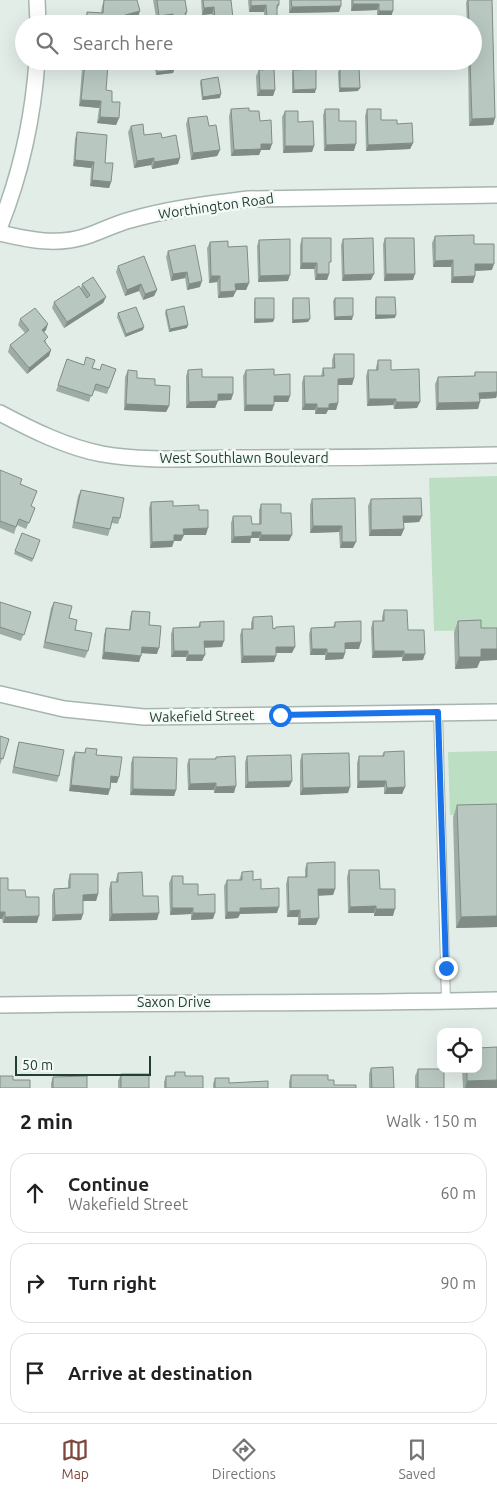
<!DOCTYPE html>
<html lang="en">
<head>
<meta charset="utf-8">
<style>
  :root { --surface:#fff; --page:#f2f2f2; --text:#202124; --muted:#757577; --line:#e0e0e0; --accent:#7f483d }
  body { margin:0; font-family:Ubuntu,sans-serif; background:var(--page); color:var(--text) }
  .controls { position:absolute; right:15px; bottom:15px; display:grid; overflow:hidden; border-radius:10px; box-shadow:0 5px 20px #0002 }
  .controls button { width:45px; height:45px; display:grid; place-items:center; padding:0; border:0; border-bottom:1px solid var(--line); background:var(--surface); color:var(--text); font:25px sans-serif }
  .scale { position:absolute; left:15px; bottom:12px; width:136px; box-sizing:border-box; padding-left:5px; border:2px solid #233f35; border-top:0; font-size:14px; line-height:18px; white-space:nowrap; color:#233f35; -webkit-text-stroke:4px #f4faf6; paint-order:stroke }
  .stop { position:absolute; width:15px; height:15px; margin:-11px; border:4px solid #1a73e8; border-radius:50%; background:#fff }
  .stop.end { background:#1a73e8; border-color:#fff; box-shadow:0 1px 5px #0008 }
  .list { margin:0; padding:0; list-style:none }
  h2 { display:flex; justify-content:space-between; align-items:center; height:65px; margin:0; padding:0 20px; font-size:21px }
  h2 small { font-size:16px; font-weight:400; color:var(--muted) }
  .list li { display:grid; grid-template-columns:32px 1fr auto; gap:15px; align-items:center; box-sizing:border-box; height:80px; margin:0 10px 10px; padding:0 10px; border:1px solid var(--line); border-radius:20px }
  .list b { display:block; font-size:19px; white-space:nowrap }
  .list p { margin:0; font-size:16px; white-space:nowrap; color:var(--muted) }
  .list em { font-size:16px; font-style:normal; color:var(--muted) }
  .icon { flex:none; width:28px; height:28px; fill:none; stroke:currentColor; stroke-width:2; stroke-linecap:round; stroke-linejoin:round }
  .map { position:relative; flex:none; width:497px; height:1088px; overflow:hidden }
  .search { position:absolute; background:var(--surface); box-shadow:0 5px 20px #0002; left:15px; right:15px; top:15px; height:55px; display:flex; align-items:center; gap:12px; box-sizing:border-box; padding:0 18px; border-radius:28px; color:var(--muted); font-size:19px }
  .sheet { height:335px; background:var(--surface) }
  nav { display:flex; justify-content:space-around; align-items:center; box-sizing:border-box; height:70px; border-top:1px solid var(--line); background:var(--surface); font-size:14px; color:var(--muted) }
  nav a { display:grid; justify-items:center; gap:2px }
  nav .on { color:var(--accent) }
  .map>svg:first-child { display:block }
  .green { fill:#bcdec3 }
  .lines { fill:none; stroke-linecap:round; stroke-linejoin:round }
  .service-casing { stroke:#a6b5af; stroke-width:10 }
  .minor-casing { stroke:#a6b5af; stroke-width:18 }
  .service { stroke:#fff; stroke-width:8 }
  .minor { stroke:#fff; stroke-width:15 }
  .wall { fill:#9eaca6 }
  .shaded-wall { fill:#818c87 }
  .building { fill:#b8c8c1; stroke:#818c87 }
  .route { stroke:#1a73e8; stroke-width:6 }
  .labels { text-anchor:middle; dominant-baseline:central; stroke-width:5; stroke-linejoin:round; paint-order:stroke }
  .street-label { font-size:14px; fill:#233f35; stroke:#f4faf6 }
</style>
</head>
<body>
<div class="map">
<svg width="497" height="1088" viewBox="0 0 497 1088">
  <rect width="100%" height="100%" fill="#e3ede8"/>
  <path class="green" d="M 497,476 L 497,630 L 434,631 L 429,478 Z
    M 497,751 L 497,813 L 450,815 L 448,752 Z"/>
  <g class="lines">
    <defs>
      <path id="service" d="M 438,712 L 446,1001"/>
      <path id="minor" d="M 37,0 L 38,24
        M 0,226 C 21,173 33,118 37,61
        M 0,233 C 30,240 57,246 87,236 C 102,231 115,224 130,220 C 168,209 208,204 248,199 L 497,195
        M 0,413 C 32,430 66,447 102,454 C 146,462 194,458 239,458 C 325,458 411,457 497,455
        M 0,694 L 64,709 L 144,717 L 497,712
        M 0,1005 C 166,1002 331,1004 497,1000"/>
    </defs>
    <use href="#service" class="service-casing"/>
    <use href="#minor" class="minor-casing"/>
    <use href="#service" class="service"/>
    <use href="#minor" class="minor"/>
  </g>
  <path class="wall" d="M 104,0 L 138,17 L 125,20 L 125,24 L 84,24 L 85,19 L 87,12 L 101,13 L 102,6 Z
    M 153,0 L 185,0 L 187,12 L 186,16 L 187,24 L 171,24 L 171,20 L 157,23 Z
    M 201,0 L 231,0 L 231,24 L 213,24 L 212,14 L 202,15 Z
    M 248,0 L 279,0 L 279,5 L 277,10 L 277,17 L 275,23 L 264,24 L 264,12 L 249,12 Z
    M 289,0 L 341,0 L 339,12 L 289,13 Z
    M 351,0 L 393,0 L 391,17 L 377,18 L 377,10 L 351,11 Z
    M 467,0 L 492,0 L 495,118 L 493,125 L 469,126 L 468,61 L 473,61 L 473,24 L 467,24 L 466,3 Z
    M 154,61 L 173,61 L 174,70 L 173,73 L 156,75 Z
    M 85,63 L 106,90 L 119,118 L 116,125 L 97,123 L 99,108 L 79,106 L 82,69 Z
    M 340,68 L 358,91 L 339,92 L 338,72 Z
    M 259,70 L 275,90 L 273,96 L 257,96 L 256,76 Z
    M 293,70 L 315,93 L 292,93 L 292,73 Z
    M 201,80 L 220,98 L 202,100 L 200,83 Z
    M 231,109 L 249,111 L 260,121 L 270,150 L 261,150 L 259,155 L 231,156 L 229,116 Z
    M 325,109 L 339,121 L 354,151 L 324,151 L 323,115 Z
    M 367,109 L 381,120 L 397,124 L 413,143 L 410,149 L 366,151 L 365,116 Z
    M 285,111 L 298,122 L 314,146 L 312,152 L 283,153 L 282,117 Z
    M 188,118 L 209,126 L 220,150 L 217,156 L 191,160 L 186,124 Z
    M 131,126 L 144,135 L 162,138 L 178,164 L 152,169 L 151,165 L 134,168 L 128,132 Z
    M 77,132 L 105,163 L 111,182 L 109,188 L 90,186 L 91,168 L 73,166 L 75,139 Z
    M 435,236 L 474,244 L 492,270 L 475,271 L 475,276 L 473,283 L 451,283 L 451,267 L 433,267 L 432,243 Z
    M 302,238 L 329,268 L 329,274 L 327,280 L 315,280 L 314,269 L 300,269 L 300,245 Z
    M 385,238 L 413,280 L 384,281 L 383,244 Z
    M 343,239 L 371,280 L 342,281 L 341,245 Z
    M 259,240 L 288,281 L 258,282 L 257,246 Z
    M 210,242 L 228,247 L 249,283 L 246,290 L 236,290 L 233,297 L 218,298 L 217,282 L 209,283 L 207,248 Z
    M 168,251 L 200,287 L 187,290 L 185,278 L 171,281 L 166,257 Z
    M 118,266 L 157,290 L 154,296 L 143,300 L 139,291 L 125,296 L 116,272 Z
    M 82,284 L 106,297 L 103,303 L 64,328 L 52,308 L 54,302 L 81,288 Z
    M 376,297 L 395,318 L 375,319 L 375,300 Z
    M 255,298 L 274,319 L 273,322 L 254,323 L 254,302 Z
    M 293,298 L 308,322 L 292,323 L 292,301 Z
    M 335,298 L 352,320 L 334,320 L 333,301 Z
    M 166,310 L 187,328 L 169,332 L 165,313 Z
    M 118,313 L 143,330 L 125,337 L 117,317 Z
    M 20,319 L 46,330 L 44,332 L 46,343 L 51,350 L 49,356 L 27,374 L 8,352 L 10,345 L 25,333 L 18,325 Z
    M 334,354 L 354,378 L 352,385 L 338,385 L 338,403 L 336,410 L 328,410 L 326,414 L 315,414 L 315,410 L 302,410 L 302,382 L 304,376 L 321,376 L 323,368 L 332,368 L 332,360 Z
    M 67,359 L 100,370 L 116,369 L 107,394 L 93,390 L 89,402 L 56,391 Z
    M 378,360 L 391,370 L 417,408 L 394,409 L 393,405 L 367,406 L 366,376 L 368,370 L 376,370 L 376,367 Z
    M 128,370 L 137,378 L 155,385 L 169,406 L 166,412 L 124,410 L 125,377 Z
    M 188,370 L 233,394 L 231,400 L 218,400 L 215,408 L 186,408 L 186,376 Z
    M 246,370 L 274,375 L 290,396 L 288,402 L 274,402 L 272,411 L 244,411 L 243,376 Z
    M 475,372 L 497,372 L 497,396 L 496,398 L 480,399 L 478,409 L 436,410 L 435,384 L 438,377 L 474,376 Z
    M 0,470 L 20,484 L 31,506 L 35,508 L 26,529 L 17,525 L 14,534 L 0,528 Z
    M 81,490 L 120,518 L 118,524 L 112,523 L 108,536 L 72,528 L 78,496 Z
    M 355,498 L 353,548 L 340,548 L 339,532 L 310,533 L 310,505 L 312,499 Z
    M 371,499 L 422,516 L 419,522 L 403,523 L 404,529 L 401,536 L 369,536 L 368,506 Z
    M 151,502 L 199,510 L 206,535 L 184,535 L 181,541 L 174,541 L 172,547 L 150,548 L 149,508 Z
    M 261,504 L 281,513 L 289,541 L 259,541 L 259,538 L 251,538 L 250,543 L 231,543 L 231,523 L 233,516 L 252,524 L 259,524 L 259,510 Z
    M 40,540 L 32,562 L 14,554 L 15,551 Z
    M 0,602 L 31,612 L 21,641 L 0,634 Z
    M 54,602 L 69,618 L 88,651 L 85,658 L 43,648 L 51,608 Z
    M 384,610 L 408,630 L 423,660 L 402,661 L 402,657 L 372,658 L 371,628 L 373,621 L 382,621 L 382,617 Z
    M 132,611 L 149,625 L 157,654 L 141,653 L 139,662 L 102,659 L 104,635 L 106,628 L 129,630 L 130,617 Z
    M 253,617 L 273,629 L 275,628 L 276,627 L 292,653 L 276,653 L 274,662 L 241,663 L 240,635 L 242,629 L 251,629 L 251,623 Z
    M 458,621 L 480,661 L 477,668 L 455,669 L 454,632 Z
    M 200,622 L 222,647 L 204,647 L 202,661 L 186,661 L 186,657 L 171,657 L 171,634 L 173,628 L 198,627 Z
    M 335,622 L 359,649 L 345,649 L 345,653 L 343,659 L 325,660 L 325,655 L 310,655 L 309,634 L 311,628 L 333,627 Z
    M 0,736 L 9,739 L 0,765 Z
    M 19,742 L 59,776 L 57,782 L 12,773 L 17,748 Z
    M 86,748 L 96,755 L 117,783 L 111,783 L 110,789 L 108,795 L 69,791 L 72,758 L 75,752 L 84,753 Z
    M 384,752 L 405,787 L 402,794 L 384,794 L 384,787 L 357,788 L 357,763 L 359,756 L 382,756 Z
    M 302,754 L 348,793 L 300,795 L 300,761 Z
    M 247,756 L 292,781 L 289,787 L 245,788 L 245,762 Z
    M 133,757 L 176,790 L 174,796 L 130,795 L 131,763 Z
    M 216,757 L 234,793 L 214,793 L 214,790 L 188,790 L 187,765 L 189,759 L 215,759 Z
    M 457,805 L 497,927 L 456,928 L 453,817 Z
    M 307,863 L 335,889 L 333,895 L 318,895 L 316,925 L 298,925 L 298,917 L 287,917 L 286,884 L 288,877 L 305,877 L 305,869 Z
    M 349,870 L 380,889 L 393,916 L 374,916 L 374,913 L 348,913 L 347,877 Z
    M 242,872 L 253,880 L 261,889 L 277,913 L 240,914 L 238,918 L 225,919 L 224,886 L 227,880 L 239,880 Z
    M 118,873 L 143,896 L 157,920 L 109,921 L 109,889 L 111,882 L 116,882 L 116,879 Z
    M 70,874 L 98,894 L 96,901 L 83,901 L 83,914 L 81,920 L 52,921 L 52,895 L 54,889 L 68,888 L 68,881 Z
    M 172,876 L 198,895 L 213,919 L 191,920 L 191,914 L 170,915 L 169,883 Z
    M 8,890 L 26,897 L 37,923 L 3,923 L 2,919 L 0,919 Z
    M 371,1068 L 394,1088 L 369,1088 L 369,1074 Z
    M 418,1069 L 444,1088 L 415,1088 L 415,1076 Z
    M 462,1069 L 478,1069 L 497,1088 L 463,1088 Z
    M 175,1072 L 185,1076 L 203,1088 L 164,1088 L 164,1082 L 166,1076 L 174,1076 Z
    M 121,1074 L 149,1088 L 118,1088 L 118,1081 Z
    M 291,1075 L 328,1080 L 334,1085 L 356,1088 L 289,1088 L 289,1082 Z
    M 53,1077 L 87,1088 L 51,1088 L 51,1083 Z
    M 215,1078 L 229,1083 L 268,1088 L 213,1088 L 213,1084 Z"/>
  <path class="shaded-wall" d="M 353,4 L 379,4 L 377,10 L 351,11 Z
    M 266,5 L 264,12 L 249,12 L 251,6 Z
    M 341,6 L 339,12 L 289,13 L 292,7 Z
    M 214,7 L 212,14 L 202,15 L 204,8 Z
    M 140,11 L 138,17 L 123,21 L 125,15 Z
    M 379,11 L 393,11 L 391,17 L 377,18 Z
    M 173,14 L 171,20 L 157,23 L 159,16 Z
    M 267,17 L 277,17 L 275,23 L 264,24 Z
    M 233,18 L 231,24 L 214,24 L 215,19 Z
    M 215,64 L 214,67 L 197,69 L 198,66 Z
    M 242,65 L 259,65 L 258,68 L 241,69 Z
    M 174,70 L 173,73 L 156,75 L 157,72 Z
    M 340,88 L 360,88 L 358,91 L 339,92 Z
    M 316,89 L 315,93 L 292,93 L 294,90 Z
    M 260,90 L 275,90 L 273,96 L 257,96 Z
    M 221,94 L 220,98 L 202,100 L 203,97 Z
    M 81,100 L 101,101 L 99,108 L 79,106 Z
    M 100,117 L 119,118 L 116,125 L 97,123 Z
    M 495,118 L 493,125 L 469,126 L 472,119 Z
    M 413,143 L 410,149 L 366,151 L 368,145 Z
    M 261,144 L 272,144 L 270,150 L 261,150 L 259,155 L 231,156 L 234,150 Z
    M 356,144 L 354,151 L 324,151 L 326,145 Z
    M 285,146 L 314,146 L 312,152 L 283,153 Z
    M 220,150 L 217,156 L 191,160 L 193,153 Z
    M 154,158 L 151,165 L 134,168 L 137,161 Z
    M 180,158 L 178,164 L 152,169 L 154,162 Z
    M 75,160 L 94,162 L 91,168 L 73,166 Z
    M 92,180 L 111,182 L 109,188 L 90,186 Z
    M 453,260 L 451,267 L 433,267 L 435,261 Z
    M 302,263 L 317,263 L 314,269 L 300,269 Z
    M 475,264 L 494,264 L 492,270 L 472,271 Z
    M 187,272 L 185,278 L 171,281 L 173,274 Z
    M 317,274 L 329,274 L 327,280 L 315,280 Z
    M 374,274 L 371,280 L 342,281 L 344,275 Z
    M 386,274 L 415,274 L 413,280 L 384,281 Z
    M 290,275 L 288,281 L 258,282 L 260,276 Z
    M 211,276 L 220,276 L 217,282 L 209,283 Z
    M 475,276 L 473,283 L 451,283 L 453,277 Z
    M 202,281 L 200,287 L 187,290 L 189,284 Z
    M 249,283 L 246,290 L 233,290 L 235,284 Z
    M 141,284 L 139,291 L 125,296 L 127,290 Z
    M 157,290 L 154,296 L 143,300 L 145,294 Z
    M 236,291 L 233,297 L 218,298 L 220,292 Z
    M 106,297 L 103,303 L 64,328 L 67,322 Z
    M 376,315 L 396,315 L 395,318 L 375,319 Z
    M 353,316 L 352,320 L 334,320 L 335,317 Z
    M 255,319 L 274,319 L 273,322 L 254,323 Z
    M 310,319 L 308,322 L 292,323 L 293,320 Z
    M 48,324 L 46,330 L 40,336 L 42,330 Z
    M 188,325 L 187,328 L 169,332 L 170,329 Z
    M 144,327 L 143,330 L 125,337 L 126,334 Z
    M 51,350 L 49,356 L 27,374 L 29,368 Z
    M 354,378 L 352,385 L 335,385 L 338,379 Z
    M 497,392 L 496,398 L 477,399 L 479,393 Z
    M 218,394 L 233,394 L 231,400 L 215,401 Z
    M 274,396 L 290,396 L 288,402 L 272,402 Z
    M 369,399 L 396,399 L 393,405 L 367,406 Z
    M 218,401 L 215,408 L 186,408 L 189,402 Z
    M 396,402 L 420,402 L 417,408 L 394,409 Z
    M 480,402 L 478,409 L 436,410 L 438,403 Z
    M 338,403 L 336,410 L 328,410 L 326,414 L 315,414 L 317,408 L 329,404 Z
    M 126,404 L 169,406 L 166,412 L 124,410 Z
    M 305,404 L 317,404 L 315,410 L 302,410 Z
    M 246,405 L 274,405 L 272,411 L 244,411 Z
    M 403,516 L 422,516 L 419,522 L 401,523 Z
    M 313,526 L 342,526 L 339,532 L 310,533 Z
    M 208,528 L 206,535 L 184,535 L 181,541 L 174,541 L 172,547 L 150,548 L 152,542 L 174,535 L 183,529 Z
    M 404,529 L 401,536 L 369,536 L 371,530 Z
    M 252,532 L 261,532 L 259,538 L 251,538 L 250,543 L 231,543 L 234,537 Z
    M 261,535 L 292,535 L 289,541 L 259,541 Z
    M 342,542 L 356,542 L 353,548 L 340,548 Z
    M 204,641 L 224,641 L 222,647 L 202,648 Z
    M 361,642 L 359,649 L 342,649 L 345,643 Z
    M 142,647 L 159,648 L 157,654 L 139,653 Z
    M 276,647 L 295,647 L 292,653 L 274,653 Z
    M 312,649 L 327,649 L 325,655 L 310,655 Z
    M 481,649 L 497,649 L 497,660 L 480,661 L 477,668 L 455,669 L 459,657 Z
    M 174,651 L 188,651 L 186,657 L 171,657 Z
    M 374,651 L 404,651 L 402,657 L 372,658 Z
    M 104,652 L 141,656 L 139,662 L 102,659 Z
    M 327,653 L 345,653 L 343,659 L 325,660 Z
    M 404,654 L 425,654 L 423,660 L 402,661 Z
    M 188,655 L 205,655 L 202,661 L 186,661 Z
    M 243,656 L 276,656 L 274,662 L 241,663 Z
    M 111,776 L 119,777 L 117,783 L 109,782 Z
    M 292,781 L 289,787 L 245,788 L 248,782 Z
    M 359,781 L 386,781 L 384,787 L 357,788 Z
    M 216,783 L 214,790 L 188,790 L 190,784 Z
    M 71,785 L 110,789 L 108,795 L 69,791 Z
    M 236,786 L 234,793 L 214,793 L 216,787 Z
    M 350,787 L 348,793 L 300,795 L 303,788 Z
    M 405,787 L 402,794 L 384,794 L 387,788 Z
    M 133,789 L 176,790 L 174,796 L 130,795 Z
    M 318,889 L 335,889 L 333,895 L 316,896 Z
    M 98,894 L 96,901 L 81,901 L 83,895 Z
    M 376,906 L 374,913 L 348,913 L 350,907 Z
    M 279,907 L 277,913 L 240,914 L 238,918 L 225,919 L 227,912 L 240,908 Z
    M 172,908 L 193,908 L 191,914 L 170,915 Z
    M 376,909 L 395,909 L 393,916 L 374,916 Z
    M 300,910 L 298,917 L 287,917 L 289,911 Z
    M 0,912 L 5,912 L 2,919 L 0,919 Z
    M 159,913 L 157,920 L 109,921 L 112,914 Z
    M 193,913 L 215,913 L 213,919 L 191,920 Z
    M 83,914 L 81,920 L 52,921 L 55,915 Z
    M 39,916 L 37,923 L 3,923 L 5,917 Z
    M 497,916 L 497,927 L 456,928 L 461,917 Z
    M 319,918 L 316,925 L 298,925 L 300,919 Z
    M 497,1080 L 497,1088 L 465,1088 L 467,1081 Z"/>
  <path class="building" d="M 104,0 L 137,0 L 140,11 L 125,15 L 125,24 L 87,24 L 87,12 L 103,13 Z
    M 157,0 L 185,0 L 187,12 L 185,13 L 187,24 L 175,24 L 173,14 L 159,16 Z
    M 203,0 L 231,0 L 233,18 L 215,19 L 214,7 L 204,8 Z
    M 251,0 L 279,0 L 279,5 L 277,5 L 277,17 L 267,17 L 266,5 L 251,6 Z
    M 291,0 L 341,0 L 341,6 L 292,7 Z
    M 353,0 L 393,0 L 393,11 L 379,11 L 379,4 L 353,4 Z
    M 468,0 L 492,0 L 495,118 L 472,119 L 470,61 L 473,61 L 473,24 L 469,24 Z
    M 407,22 L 407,24 L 389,24 L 389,23 Z
    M 155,61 L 173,61 L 174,70 L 157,72 Z
    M 198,61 L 215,61 L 215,64 L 198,66 Z
    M 242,61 L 259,61 L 259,65 L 242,65 Z
    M 85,63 L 108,65 L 106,90 L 112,91 L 112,102 L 120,102 L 119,118 L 100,117 L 101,101 L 81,100 Z
    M 340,68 L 359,68 L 360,88 L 340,88 Z
    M 274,69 L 275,90 L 260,90 L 259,70 Z
    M 316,69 L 316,89 L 294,90 L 293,70 Z
    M 218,77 L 221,94 L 203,97 L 201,80 Z
    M 249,108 L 249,111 L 259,111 L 260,121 L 271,120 L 272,144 L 261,144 L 261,149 L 234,150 L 231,109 Z
    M 325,109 L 339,109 L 339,121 L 356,121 L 356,144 L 326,145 Z
    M 367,109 L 381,109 L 381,120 L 397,120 L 397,124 L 412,123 L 413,143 L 368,145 Z
    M 285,111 L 298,111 L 298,122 L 313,121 L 314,146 L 285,146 Z
    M 207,116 L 209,126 L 216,125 L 220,150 L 193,153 L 188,118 Z
    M 143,124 L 144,135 L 161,133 L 162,138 L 176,135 L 180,158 L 154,162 L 154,158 L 137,161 L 131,126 Z
    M 77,132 L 107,135 L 105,163 L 113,163 L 111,182 L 92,180 L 94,162 L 75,160 Z
    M 474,235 L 474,244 L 494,244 L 494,264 L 475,264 L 475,276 L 453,277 L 453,260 L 435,261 L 435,236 Z
    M 302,238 L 331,238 L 331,262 L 329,262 L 329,274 L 317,274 L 317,263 L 302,263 Z
    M 373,238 L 374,274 L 344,275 L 343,239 Z
    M 385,238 L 414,238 L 415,274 L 386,274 Z
    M 290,239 L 290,275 L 260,276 L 259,240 Z
    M 228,241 L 228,247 L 247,246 L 249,283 L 235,284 L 236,291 L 220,292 L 220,276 L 211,276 L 210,242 Z
    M 195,245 L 202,281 L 189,284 L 187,272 L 173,274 L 168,251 Z
    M 144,256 L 157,290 L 145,294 L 141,284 L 127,290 L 118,266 Z
    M 93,277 L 106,297 L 67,322 L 54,302 L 79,286 L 87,298 L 90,295 L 82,284 Z
    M 376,297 L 395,297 L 396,315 L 376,315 Z
    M 255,298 L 274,298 L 274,319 L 255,319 Z
    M 293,298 L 309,298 L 310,319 L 293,320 Z
    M 335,298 L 353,298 L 353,316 L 335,317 Z
    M 184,306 L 188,325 L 170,329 L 166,310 Z
    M 136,307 L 144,327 L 126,334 L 118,313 Z
    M 35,308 L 48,324 L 42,330 L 48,337 L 44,341 L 51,350 L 29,368 L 10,345 L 29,330 L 20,319 Z
    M 334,354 L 354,354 L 354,378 L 338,379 L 338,403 L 329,404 L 329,408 L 317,408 L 317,404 L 305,404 L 304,376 L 324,376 L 323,368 L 335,368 Z
    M 86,357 L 95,360 L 92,368 L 100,370 L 102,364 L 116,369 L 109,388 L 96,384 L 92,396 L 58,385 L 67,359 L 84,365 Z
    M 378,360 L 391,360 L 391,370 L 419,369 L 420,402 L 396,402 L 396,399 L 369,399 L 368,370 L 378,370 Z
    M 202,369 L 202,377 L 233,377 L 233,394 L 218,394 L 218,401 L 189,402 L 188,370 Z
    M 274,369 L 274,375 L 290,374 L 290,396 L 274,396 L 274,405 L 246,405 L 246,370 Z
    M 128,370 L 137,371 L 137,378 L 155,379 L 155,385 L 170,386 L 169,406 L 126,404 Z
    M 475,372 L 497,372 L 497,392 L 479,393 L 480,402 L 438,403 L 438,377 L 475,376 Z
    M 0,470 L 22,479 L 20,484 L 37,491 L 31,506 L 35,508 L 29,523 L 19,519 L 16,527 L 0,521 Z
    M 81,490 L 124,498 L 120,518 L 113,517 L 110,529 L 74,522 Z
    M 355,498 L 356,542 L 342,542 L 342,526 L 313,526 L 312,499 Z
    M 421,498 L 422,516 L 403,516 L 404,529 L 371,530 L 371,499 Z
    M 173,501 L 173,506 L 199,505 L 199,510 L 208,510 L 208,528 L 183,529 L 184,535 L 174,535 L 174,541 L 152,542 L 151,502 Z
    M 261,504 L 281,504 L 281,513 L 291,513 L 292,535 L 261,535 L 261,532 L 252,532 L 252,536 L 234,537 L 233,516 L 251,516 L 252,524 L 261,524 Z
    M 22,533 L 40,540 L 33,559 L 15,551 Z
    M 0,602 L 31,612 L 24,635 L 0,627 Z
    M 54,602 L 72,606 L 69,618 L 77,620 L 75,630 L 92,633 L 88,651 L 45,642 Z
    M 384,610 L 407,610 L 408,630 L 424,630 L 425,654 L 404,654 L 404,651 L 374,651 L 373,621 L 384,621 Z
    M 132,611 L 150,612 L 149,625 L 161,626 L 159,648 L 142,647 L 141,656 L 104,652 L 106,628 L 130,630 Z
    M 272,616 L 273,629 L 276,628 L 276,627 L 294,626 L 295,647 L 276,647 L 276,656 L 243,656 L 242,629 L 253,629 L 253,617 Z
    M 481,620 L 481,628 L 497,628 L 497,649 L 481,649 L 481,657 L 459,657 L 458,621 Z
    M 224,621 L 224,641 L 204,641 L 205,655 L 188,655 L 188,651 L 174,651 L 173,628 L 200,627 L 200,622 Z
    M 361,621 L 361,642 L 345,643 L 345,653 L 327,653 L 327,649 L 312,649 L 311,628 L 335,627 L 335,622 Z
    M 0,736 L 9,739 L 3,759 L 0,758 Z
    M 19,742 L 64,750 L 59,776 L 14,767 Z
    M 86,748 L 97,749 L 96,755 L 122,757 L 119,777 L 111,776 L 110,789 L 71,785 L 75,752 L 85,753 Z
    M 404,751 L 405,787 L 387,788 L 386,781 L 359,781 L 359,756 L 384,756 L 384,752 Z
    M 349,753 L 350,787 L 303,788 L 302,754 Z
    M 291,755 L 292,781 L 248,782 L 247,756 Z
    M 235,756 L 236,786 L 216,787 L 216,783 L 190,784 L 189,759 L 216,759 L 216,757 Z
    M 133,757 L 177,758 L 176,790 L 133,789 Z
    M 497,804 L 497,916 L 461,917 L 457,805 Z
    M 335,862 L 335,889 L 318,889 L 319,918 L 300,919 L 300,910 L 289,911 L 288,877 L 307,877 L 307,863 Z
    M 349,870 L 379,870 L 380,889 L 395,889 L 395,909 L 376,909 L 376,906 L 350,907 Z
    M 253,871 L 253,880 L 261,879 L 261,889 L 279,888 L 279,907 L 240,908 L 240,912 L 227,912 L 227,880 L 242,880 L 242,872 Z
    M 142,872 L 143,896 L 158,896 L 159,913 L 112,914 L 111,882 L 118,882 L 118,873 Z
    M 70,874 L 98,874 L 98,894 L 83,895 L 83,914 L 55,915 L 54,889 L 70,888 Z
    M 172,876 L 183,876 L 183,884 L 198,884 L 198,895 L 215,894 L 215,913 L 193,913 L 193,908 L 172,908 Z
    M 0,878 L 8,878 L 8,890 L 25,890 L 26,897 L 39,897 L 39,916 L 5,917 L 5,912 L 0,912 Z
    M 497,1047 L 497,1080 L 467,1081 L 467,1069 L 478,1069 L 478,1048 Z
    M 393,1067 L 394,1088 L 372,1088 L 371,1068 Z
    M 418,1069 L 444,1069 L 444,1088 L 418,1088 Z
    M 175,1072 L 185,1072 L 185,1076 L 203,1076 L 203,1088 L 166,1088 L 166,1076 L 175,1076 Z
    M 121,1074 L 149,1074 L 149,1088 L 121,1088 Z
    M 291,1075 L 328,1075 L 328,1080 L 334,1080 L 334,1085 L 356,1085 L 356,1088 L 291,1088 Z
    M 0,1076 L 13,1076 L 13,1080 L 30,1080 L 30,1088 L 0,1088 Z
    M 87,1076 L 87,1088 L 53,1088 L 53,1077 Z
    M 215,1078 L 229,1078 L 229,1083 L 268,1081 L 268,1088 L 215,1088 Z"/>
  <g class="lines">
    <path class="route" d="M 280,715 L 438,712 L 446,968"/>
  </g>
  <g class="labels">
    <g class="street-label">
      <text transform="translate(216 206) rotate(-8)">Worthington Road</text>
      <text x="244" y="458">West Southlawn Boulevard</text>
      <text transform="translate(202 716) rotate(-1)">Wakefield Street</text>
      <text x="174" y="1002">Saxon Drive</text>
    </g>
  </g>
</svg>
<div class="controls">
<button><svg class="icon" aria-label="locate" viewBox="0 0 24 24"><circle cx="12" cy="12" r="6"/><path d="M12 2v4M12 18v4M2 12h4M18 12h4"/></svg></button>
</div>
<div class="scale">50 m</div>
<div class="stop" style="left:280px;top:715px"></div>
<div class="stop end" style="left:446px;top:968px"></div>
<div class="search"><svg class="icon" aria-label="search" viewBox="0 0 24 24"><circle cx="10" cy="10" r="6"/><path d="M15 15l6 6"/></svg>Search here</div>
</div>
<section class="sheet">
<h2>2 min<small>Walk · 150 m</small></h2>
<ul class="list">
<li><svg class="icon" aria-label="ahead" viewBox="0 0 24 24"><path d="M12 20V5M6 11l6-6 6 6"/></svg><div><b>Continue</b><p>Wakefield Street</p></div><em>60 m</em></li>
<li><svg class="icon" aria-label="right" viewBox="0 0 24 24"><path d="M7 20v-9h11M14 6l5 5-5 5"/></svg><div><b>Turn right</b></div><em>90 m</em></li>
<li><svg class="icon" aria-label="arrive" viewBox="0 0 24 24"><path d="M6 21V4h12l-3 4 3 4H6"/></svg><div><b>Arrive at destination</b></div></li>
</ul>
</section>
<nav>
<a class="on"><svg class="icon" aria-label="map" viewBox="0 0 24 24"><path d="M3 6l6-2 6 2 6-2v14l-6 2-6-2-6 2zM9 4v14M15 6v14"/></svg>Map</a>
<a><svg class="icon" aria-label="directions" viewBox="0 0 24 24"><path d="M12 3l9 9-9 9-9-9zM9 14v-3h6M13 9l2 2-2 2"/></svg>Directions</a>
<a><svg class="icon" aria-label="saved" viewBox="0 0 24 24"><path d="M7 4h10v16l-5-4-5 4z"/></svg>Saved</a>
</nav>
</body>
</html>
